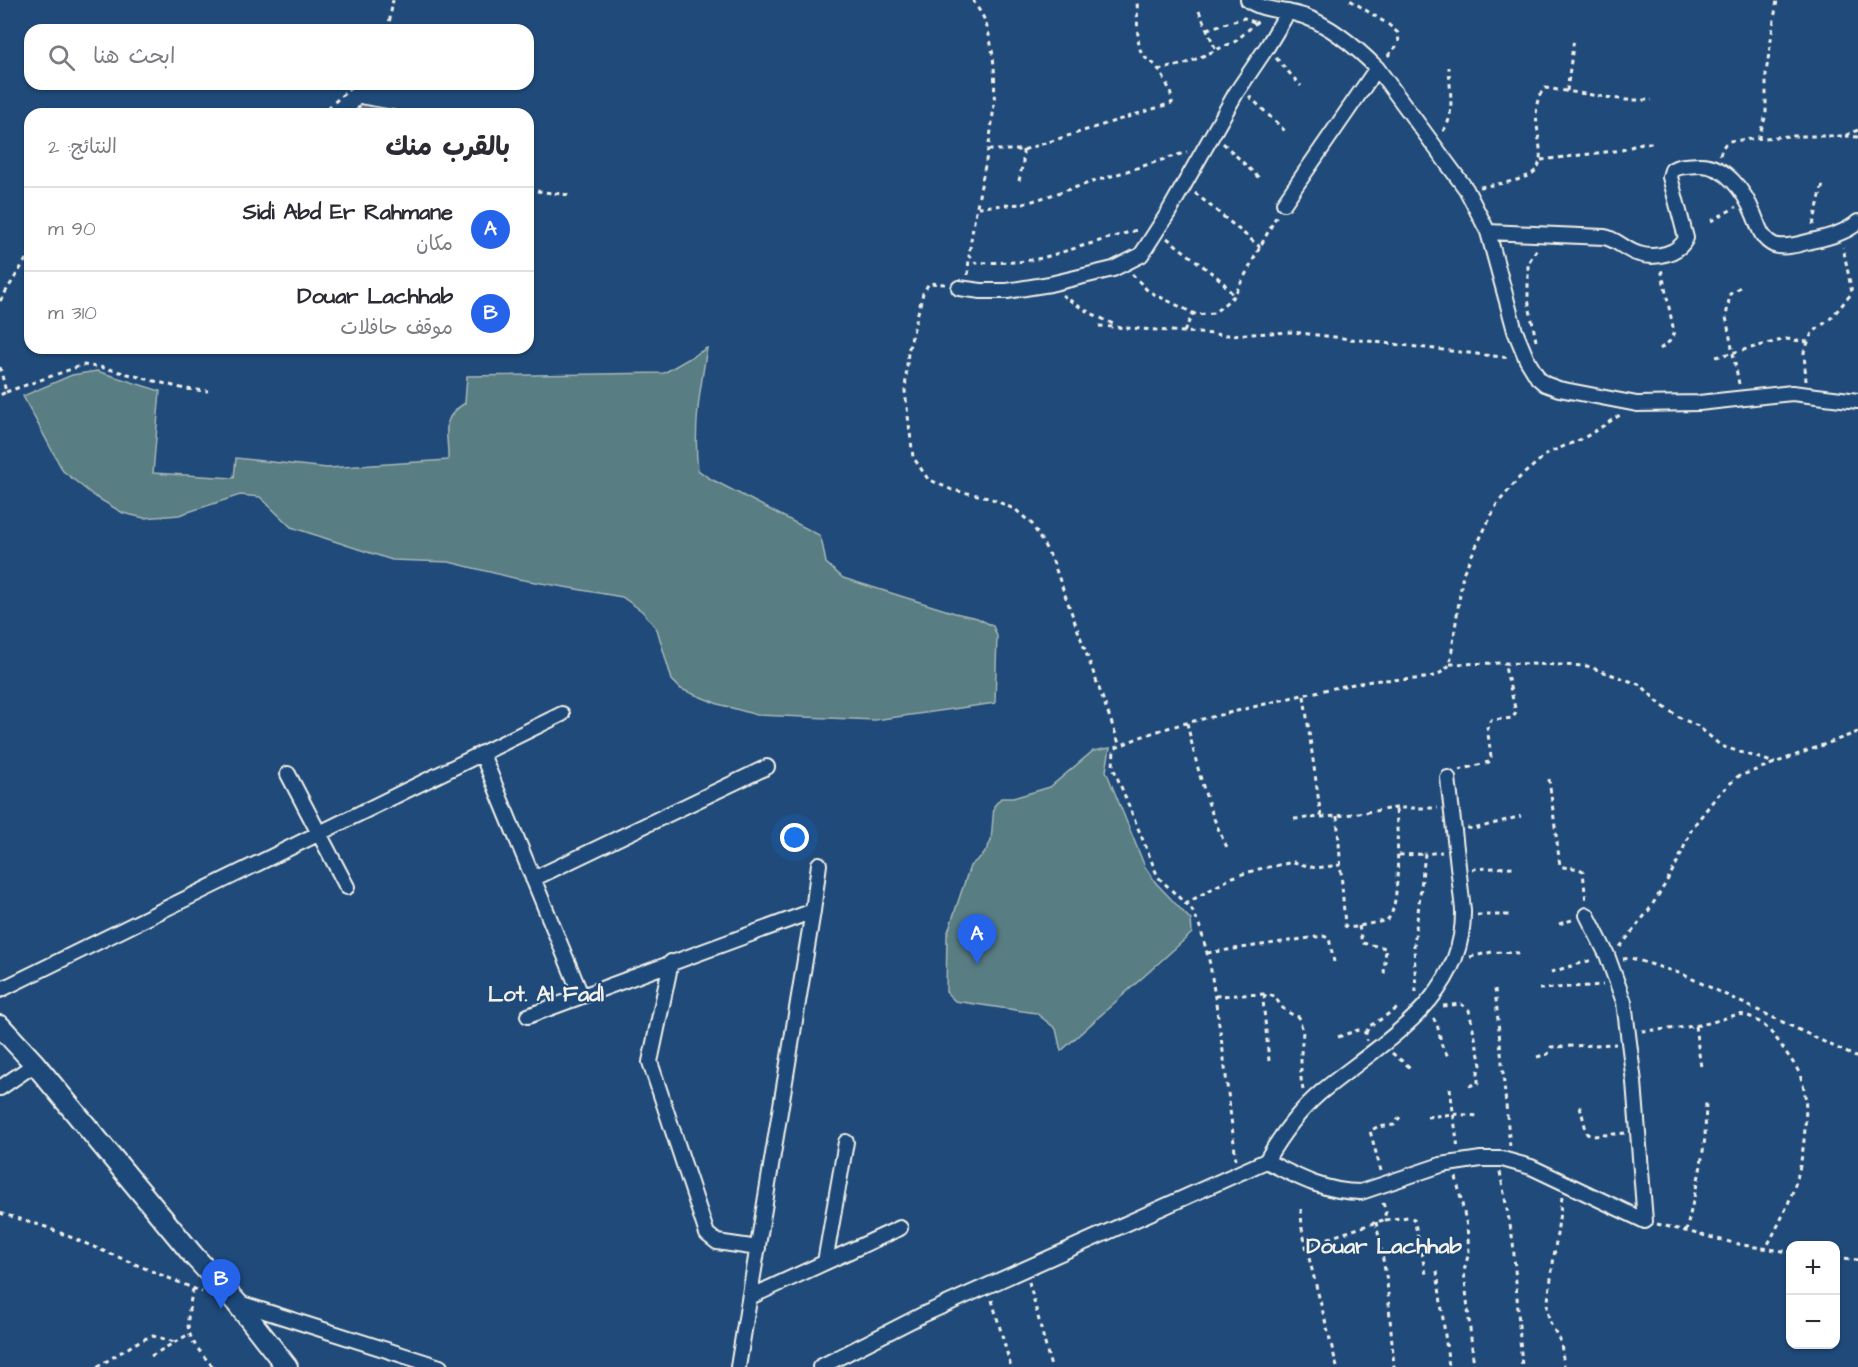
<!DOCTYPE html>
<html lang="ar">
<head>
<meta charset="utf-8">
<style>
  :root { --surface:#fff; --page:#f2f2f3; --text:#2b2b33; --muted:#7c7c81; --line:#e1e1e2; --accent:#2563eb }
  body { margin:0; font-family:"Architects Daughter","Playpen Sans Arabic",sans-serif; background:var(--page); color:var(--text); direction:rtl }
  .controls { position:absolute; right:18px; bottom:18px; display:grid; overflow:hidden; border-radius:12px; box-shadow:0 2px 4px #0004 }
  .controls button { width:54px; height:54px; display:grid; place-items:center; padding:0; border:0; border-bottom:2px solid var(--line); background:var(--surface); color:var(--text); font:30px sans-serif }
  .you { position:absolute; left:795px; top:838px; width:21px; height:21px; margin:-15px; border:4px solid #fff; border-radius:50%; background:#1a73e8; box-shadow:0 0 0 9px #1a73e833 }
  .badge { display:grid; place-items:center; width:39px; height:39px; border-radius:50%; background:var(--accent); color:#fff; font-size:20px; font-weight:700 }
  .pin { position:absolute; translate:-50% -50px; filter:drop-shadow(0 2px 3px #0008) }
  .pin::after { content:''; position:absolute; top:32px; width:21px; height:18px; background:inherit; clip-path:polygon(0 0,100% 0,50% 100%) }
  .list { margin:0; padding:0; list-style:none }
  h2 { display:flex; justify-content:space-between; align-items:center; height:78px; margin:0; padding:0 24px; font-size:26px }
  h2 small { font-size:20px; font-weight:400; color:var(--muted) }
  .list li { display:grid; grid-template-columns:39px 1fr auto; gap:18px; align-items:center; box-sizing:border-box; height:84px; padding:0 24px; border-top:2px solid var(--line) }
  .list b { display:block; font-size:22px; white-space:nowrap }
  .list p { margin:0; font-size:20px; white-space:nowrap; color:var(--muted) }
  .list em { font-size:20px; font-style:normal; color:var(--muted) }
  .icon { flex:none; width:33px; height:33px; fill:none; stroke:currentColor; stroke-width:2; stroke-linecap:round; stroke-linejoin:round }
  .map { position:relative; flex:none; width:1858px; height:1367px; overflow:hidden; direction:ltr }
  .search { position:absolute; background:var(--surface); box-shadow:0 2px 4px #0004; left:24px; top:24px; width:510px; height:66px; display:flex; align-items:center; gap:15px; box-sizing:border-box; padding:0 21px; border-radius:18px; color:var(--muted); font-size:22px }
  .panel { position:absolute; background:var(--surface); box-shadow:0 2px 4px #0004; left:24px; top:108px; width:510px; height:246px; border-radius:18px; direction:rtl }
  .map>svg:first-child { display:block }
  .green { fill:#597d83; stroke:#a6b7b6; stroke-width:1.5 }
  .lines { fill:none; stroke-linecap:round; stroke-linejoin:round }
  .street-casing { stroke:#f4f1e8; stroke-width:18 }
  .secondary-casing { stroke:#f4f1e8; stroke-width:24 }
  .path { stroke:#f4f1e8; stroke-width:3; stroke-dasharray:4.5 4.5; stroke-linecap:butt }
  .street { stroke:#1f4a7a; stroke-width:14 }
  .secondary { stroke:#1f4a7a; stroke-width:20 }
  .wall { fill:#595f79; stroke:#f4f1e8; stroke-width:1.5 }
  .building { fill:#686f8d; stroke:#f4f1e8; stroke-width:1.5 }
  .labels { text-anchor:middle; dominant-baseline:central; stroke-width:4.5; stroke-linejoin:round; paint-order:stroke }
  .quarter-label { font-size:22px; font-weight:bold; fill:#f4f1e8; stroke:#1f4a7a }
</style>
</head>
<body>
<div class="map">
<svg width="1858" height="1367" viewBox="0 0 1858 1367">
  <rect width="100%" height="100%" fill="#1f4a7a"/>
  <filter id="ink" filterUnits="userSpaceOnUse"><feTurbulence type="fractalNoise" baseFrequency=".0167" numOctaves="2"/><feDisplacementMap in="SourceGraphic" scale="12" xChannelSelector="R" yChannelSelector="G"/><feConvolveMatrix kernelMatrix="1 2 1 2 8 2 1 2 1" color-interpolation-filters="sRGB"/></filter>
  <g filter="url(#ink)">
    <path class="green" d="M 707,348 C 700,389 693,428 698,470 L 709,478 L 819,535 L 822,542 L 826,563 L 843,578 L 955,613 L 977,618 L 993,626 L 997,636 L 995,703 L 875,720 L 757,715 L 718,704 L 681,689 L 672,680 L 657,629 L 642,611 L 622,597 L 518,579 L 449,562 L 392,560 L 291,527 L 260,497 L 240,495 L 179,515 L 144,518 L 123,513 L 94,496 L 63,471 L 23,396 L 72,375 L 97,371 L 160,391 L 153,473 L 234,478 L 236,458 L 327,468 L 448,460 C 449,433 438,420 465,403 L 467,376 L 664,373 Z
      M 1110,748 L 1106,771 L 1145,867 L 1156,883 L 1191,920 L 1192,933 L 1061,1051 L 1056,1029 L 1036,1013 L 955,1001 L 946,992 L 947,935 L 970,866 L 984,854 L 991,841 L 994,806 L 1001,798 L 1013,798 L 1050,787 L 1093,751 Z"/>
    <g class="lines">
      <defs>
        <path id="street" d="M 1248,0 C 1264,12 1287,9 1306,17 C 1333,27 1357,48 1377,68 L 1466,189 L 1488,232 L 1515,331 L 1527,360 L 1538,378 L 1545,384 L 1559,389 L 1637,404 L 1699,403 L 1792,393 L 1858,401
          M 1284,203 L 1377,68
          M 1488,232 L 1604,237 C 1617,239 1626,251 1639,254 C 1655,259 1679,254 1686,238 L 1670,177 L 1672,170 C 1680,165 1689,166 1699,165 C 1726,164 1745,193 1754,215 C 1759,227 1761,239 1774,245 C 1785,249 1800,244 1811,241 C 1826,238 1846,233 1858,222
          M 959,288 L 981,291 L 1007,291 L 1050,284 L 1113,269 L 1141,255 L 1168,213 L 1236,93 L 1267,47 L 1288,12
          M 482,754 L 581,995
          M 288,774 L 347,887
          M 533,879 L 767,767
          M 671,962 L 650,1062 L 707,1234 L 717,1242 L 758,1248
          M 0,990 L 562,714
          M 528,1016 L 813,911 L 819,864
          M 0,1088 L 35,1064
          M 1266,1161 C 1281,1135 1298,1112 1320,1093 C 1380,1043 1465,1000 1463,910 L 1448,778
          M 825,1262 L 846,1142
          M 750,1297 L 900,1228
          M 236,1302 L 440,1367
          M 738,1367 L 813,911
          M 820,1367 L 920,1316 L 1266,1161 C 1297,1177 1325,1192 1361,1192 L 1441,1165 L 1481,1159 L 1502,1159 L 1531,1167 L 1645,1221 L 1634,1082 L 1624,1002 L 1607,955 L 1587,915"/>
        <path id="secondary" d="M 0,1026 L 35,1064 L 193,1255 L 236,1302 L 287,1367"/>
      </defs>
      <use href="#street" class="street-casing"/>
      <use href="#secondary" class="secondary-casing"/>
      <path class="path" d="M 973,0 C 977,8 984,16 986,24 C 1010,101 977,180 969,256 L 976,263 L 1018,262 L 1042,258 L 1140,229
        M 1350,0 L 1389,25 L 1398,33 L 1399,43 L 1386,58
        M 1199,11 L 1216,50
        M 1207,29 L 1244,18 L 1256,23
        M 388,30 L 393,0
        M 1276,58 L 1301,86
        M 1158,70 L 1185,64 L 1236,41 L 1259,20
        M 1567,91 L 1574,38
        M 1249,96 L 1286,132
        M 321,114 L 355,84
        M 1443,131 C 1456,116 1449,86 1449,67
        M 1845,136 L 1858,137
        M 1758,139 L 1766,115 L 1766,73 L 1777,0
        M 1223,143 L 1260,179
        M 988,150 L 1023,150 L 1172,103 C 1173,94 1162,72 1155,65 C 1150,60 1144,59 1141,52 C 1136,40 1138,14 1137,0
        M 1720,155 L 1722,148 L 1728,141 L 1789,136 L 1844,136 L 1858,130
        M 1541,160 L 1622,150 L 1642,143 L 1655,143
        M 1019,181 L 1023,162 L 1023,150
        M 1480,187 C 1495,184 1521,182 1534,172 C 1552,157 1523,110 1545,88 L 1626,100 L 1652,100
        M 528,190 L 569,195
        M 1195,193 L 1260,247
        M 978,207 L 1023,204 L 1187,152
        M 1711,221 L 1736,207
        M 1813,225 L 1823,184
        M 1167,238 L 1222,281 L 1234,296
        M 1132,274 L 1148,291 L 1197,315 L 1214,313 L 1234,296 L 1277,215
        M 968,275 L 969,256
        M 945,284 L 929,283 L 923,293 L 908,352 L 905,391 L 913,457 L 928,479 L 952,490 L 988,497 L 1016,510 L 1032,524 L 1052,559 L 1120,746
        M 1062,295 L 1083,309 L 1117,326
        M 0,301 L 30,253
        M 1099,326 L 1228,335 L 1292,332 L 1510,358
        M 1184,332 L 1193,313
        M 1536,341 L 1528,299 L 1528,263 L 1537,249
        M 1660,349 L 1670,341 L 1674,332 L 1661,268
        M 1716,357 L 1786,339 L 1808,342
        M 0,367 L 6,392 L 0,395
        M 1806,381 L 1804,352 L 1812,333 L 1831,318 L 1852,293 L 1843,247
        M 1739,384 L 1726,317 L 1730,294 L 1743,285
        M 6,392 L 83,365 L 105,368 L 185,389 L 208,391
        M 1450,664 L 1504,663 L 1587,666 L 1641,685 L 1661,705 L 1682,719 L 1698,726 L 1721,746 L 1775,763
        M 1304,696 L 1321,817
        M 1187,723 C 1197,766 1207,810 1228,849
        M 1459,770 L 1489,762 L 1491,757 L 1487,726 L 1491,720 L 1513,718 L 1516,712 L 1504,663
        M 1549,779 L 1560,866 C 1569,869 1575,866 1583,871 L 1586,903
        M 1337,816 L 1345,926 C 1353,929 1360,926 1368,924 C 1373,923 1382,922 1387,920 C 1402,909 1397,826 1396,808
        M 1294,819 L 1337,816 L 1396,808 L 1438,808
        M 1467,828 L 1474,829 L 1521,816
        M 1399,855 L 1425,854
        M 1472,869 L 1514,867
        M 1185,904 L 1233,877 L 1259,869 L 1294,862 L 1315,868 L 1340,865
        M 1477,915 L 1511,915
        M 1559,924 L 1575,919
        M 1359,926 L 1362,943 L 1386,948 L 1384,974
        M 1620,947 L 1649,910 L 1664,886 L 1679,859 L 1692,828 L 1717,796 L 1737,777 L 1858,732
        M 1207,953 L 1323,936 L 1329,938 L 1334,962
        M 1470,957 L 1492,952 L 1521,953
        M 1623,959 L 1631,958 L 1682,974 L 1858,1058
        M 1551,972 L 1592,960
        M 1495,989 L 1510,1147
        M 1539,989 L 1603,985
        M 1416,992 L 1414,945 L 1425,854 L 1442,852
        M 1215,996 L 1266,994
        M 1443,1006 L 1461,1004 L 1469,1010 L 1481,1065 L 1478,1072 L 1478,1083 L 1466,1087
        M 1433,1018 L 1437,1024 L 1442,1046 L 1449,1058
        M 1695,1026 L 1701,1067
        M 1642,1031 C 1667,1029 1694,1028 1719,1020 C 1727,1018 1737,1013 1745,1015 C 1763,1020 1776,1037 1785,1051 C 1791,1060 1798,1068 1801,1078 C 1807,1095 1806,1111 1805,1128 C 1802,1177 1789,1206 1766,1248
        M 1366,1033 L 1369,1026 C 1381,1021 1387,1013 1399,1008
        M 1338,1037 L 1358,1030 L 1366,1033 L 1367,1041
        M 1392,1053 L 1412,1069
        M 1537,1057 L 1548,1054 L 1551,1047 L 1616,1044
        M 1269,1061 L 1263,1000 L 1266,994 L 1275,996 C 1281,1008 1286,1013 1299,1017 L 1303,1032 L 1301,1053 L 1301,1079 L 1303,1090
        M 1450,1088 L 1458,1149
        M 1580,1106 L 1587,1134 L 1593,1136 L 1625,1133
        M 1427,1117 L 1453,1114 L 1480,1116
        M 1236,1160 L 1223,1051 L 1210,964 L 1200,927 L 1192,910 L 1158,877 L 1113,767 L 1114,749 C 1152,729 1195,721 1237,711 C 1282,700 1327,688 1372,681 C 1393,678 1416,682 1436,675 C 1443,672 1446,669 1450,664 L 1463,573 L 1497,504 L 1519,478 L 1548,453 L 1584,438 L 1620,415
        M 1381,1171 L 1370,1131 L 1377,1127 L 1394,1125 L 1400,1117
        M 1500,1172 L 1513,1241 L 1522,1367
        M 1456,1177 L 1467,1226 L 1469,1252 L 1464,1271 L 1474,1367
        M 1562,1197 L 1547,1308 L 1549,1320 L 1561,1343 L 1564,1367
        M 1301,1209 L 1302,1229 L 1307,1250
        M 0,1213 L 46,1227 L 202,1292
        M 1385,1220 L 1408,1217 L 1414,1219 L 1426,1274
        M 1376,1222 L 1387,1281 L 1394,1367
        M 1657,1224 L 1742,1245 L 1790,1252
        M 1686,1232 L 1700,1171 L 1705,1138 L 1706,1099
        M 1836,1257 L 1858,1260
        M 1437,1271 L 1449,1367
        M 1029,1282 L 1051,1367
        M 193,1289 C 184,1331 185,1335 213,1367
        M 992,1300 L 1011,1367
        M 151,1356 L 189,1334
        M 97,1367 L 141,1340 L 153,1336 L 175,1342
        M 1337,1367 L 1309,1258 L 1309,1248 L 1314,1243 L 1383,1220 L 1386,1212 L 1382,1200"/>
      <use href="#street" class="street"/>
      <use href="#secondary" class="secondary"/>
    </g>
    <path class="wall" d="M 360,104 L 394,114 L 354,114 Z"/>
    <path class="building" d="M 360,104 L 395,110 L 394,114 L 359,114 Z"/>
  </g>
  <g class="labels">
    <g class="quarter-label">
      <text x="546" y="994">Lot. Al Fadl</text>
      <text x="1384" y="1246">Douar Lachhab</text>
    </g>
  </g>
</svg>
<div class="controls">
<button>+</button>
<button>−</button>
</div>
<div class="you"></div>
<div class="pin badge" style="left:977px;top:964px">A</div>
<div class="pin badge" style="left:221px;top:1309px">B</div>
<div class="search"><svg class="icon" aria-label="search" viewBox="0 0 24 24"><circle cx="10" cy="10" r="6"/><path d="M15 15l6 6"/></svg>ابحث هنا</div>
<section class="panel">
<h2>بالقرب منك<small>النتائج: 2</small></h2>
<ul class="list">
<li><span class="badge">A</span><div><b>Sidi Abd Er Rahmane</b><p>مكان</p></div><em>90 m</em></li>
<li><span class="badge">B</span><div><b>Douar Lachhab</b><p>موقف حافلات</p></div><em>310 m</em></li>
</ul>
</section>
</div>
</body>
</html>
